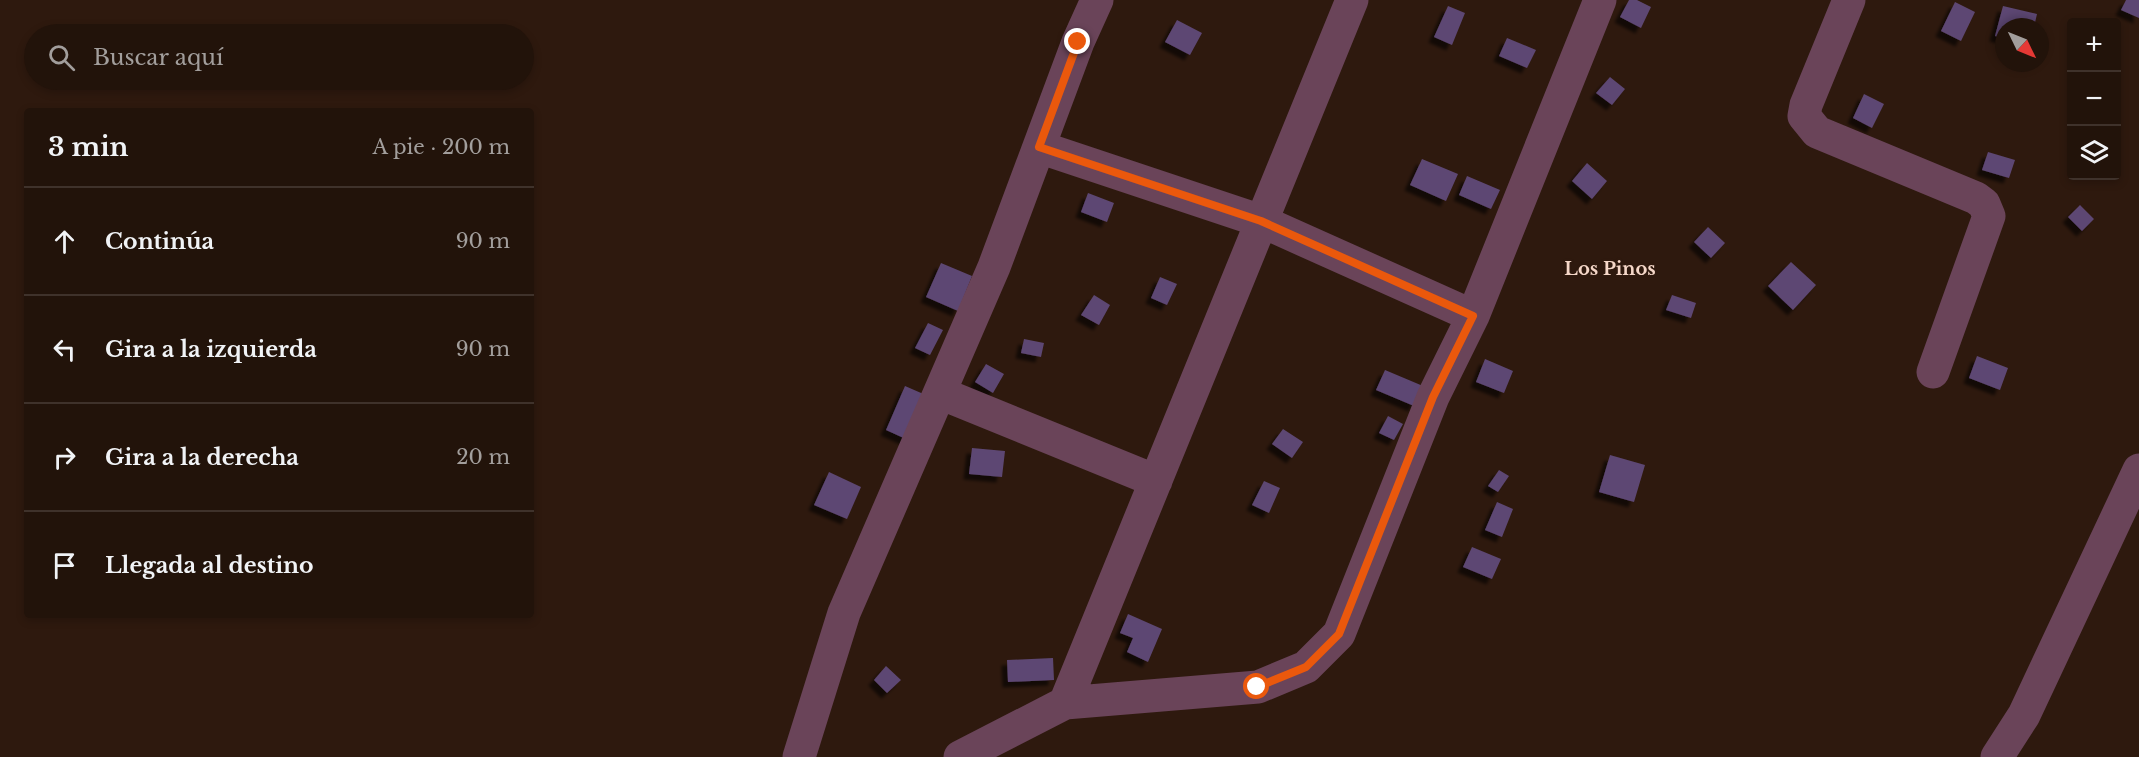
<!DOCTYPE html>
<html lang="es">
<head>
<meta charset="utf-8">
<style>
  :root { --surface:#22130a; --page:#2e2018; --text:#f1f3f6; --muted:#a29e9c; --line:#3f322b }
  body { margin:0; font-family:"Libre Baskerville",serif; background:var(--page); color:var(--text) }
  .controls { position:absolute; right:18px; top:18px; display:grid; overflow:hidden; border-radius:6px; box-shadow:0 3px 9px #0003 }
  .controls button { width:54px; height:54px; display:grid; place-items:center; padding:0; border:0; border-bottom:2px solid var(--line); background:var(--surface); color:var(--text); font:30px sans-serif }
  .compass { position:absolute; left:1995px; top:18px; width:54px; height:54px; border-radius:50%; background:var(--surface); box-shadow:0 3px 9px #0003; rotate:133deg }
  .stop { position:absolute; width:18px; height:18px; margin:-14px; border:4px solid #ea580c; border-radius:50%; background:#fff }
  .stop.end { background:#ea580c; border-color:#fff; box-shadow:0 2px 6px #0008 }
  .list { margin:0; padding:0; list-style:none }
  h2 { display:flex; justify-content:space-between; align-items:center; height:78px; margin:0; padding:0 24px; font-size:26px }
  h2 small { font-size:20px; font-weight:400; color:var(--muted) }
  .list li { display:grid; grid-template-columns:39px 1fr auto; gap:18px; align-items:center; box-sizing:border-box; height:108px; padding:0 24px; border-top:2px solid var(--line) }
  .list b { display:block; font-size:22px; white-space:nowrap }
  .list em { font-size:20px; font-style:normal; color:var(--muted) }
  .icon { flex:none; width:33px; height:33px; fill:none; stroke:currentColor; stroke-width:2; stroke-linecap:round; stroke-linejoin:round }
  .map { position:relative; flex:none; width:2139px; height:757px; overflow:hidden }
  .search { position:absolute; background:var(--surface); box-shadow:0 3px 9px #0003; left:24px; top:24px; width:510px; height:66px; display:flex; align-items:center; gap:15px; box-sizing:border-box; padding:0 21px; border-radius:33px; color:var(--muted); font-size:22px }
  .panel { position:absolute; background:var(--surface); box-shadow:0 3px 9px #0003; left:24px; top:108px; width:510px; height:510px; border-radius:6px }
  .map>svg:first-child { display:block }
  .building { fill:#5d4773; filter:url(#shadow) }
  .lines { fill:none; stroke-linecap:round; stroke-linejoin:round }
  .street { stroke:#6a4459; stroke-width:33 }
  .route { stroke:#ea580c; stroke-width:8 }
  .labels { text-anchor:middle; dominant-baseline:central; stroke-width:4.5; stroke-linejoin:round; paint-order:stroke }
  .neighbourhood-label { font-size:18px; font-weight:bold; fill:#f5d7c8; stroke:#2e190e }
</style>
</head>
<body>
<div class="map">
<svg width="2139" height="757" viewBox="0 0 2139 757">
  <defs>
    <filter id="shadow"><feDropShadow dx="-5.5" dy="5.5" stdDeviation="1.5" flood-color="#0009"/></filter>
  </defs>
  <rect width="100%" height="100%" fill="#2e190e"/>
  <path class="building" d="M 1629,0 L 1637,0 L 1651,7 L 1641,28 L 1620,17 Z
    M 2126,0 L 2139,0 L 2139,18 L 2121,10 Z
    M 1955,2 L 1975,12 L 1961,41 L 1941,31 Z
    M 1448,6 L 1465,13 L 1452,45 L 1434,37 Z
    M 2003,6 L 2037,14 L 2034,27 L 2004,27 L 2004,38 L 1995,36 Z
    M 1177,20 L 1202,33 L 1190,55 L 1165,42 Z
    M 1507,38 L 1536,50 L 1527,68 L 1499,56 Z
    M 1610,77 L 1625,89 L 1612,105 L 1596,93 Z
    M 1864,94 L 1884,104 L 1872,128 L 1853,118 Z
    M 1988,152 L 2015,160 L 2009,178 L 1982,170 Z
    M 1422,159 L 1458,174 L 1446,201 L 1410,185 Z
    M 1587,163 L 1607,181 L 1592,199 L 1572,181 Z
    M 1467,176 L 1500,190 L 1491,209 L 1459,195 Z
    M 1088,193 L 1114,203 L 1107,222 L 1081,212 Z
    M 2080,205 L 2094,219 L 2082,231 L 2068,217 Z
    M 1708,227 L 1725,243 L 1711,258 L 1694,242 Z
    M 1791,262 L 1816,285 L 1793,310 L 1768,286 Z
    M 941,263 L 972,276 L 958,311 L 926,297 Z
    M 1160,277 L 1177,284 L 1167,305 L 1151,298 Z
    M 1094,295 L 1110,305 L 1099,325 L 1081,315 Z
    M 1672,295 L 1696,303 L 1691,318 L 1666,310 Z
    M 928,323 L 943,330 L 930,355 L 915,348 Z
    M 1024,339 L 1044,343 L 1041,357 L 1021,353 Z
    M 1977,356 L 2008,368 L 2000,390 L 1969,378 Z
    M 1485,359 L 1513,371 L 1504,393 L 1476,382 Z
    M 986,364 L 1004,374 L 993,393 L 975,382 Z
    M 1385,370 L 1423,386 L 1414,406 L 1376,390 Z
    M 905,386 L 928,396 L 908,440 L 886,430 Z
    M 1388,416 L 1403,424 L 1394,440 L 1379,433 Z
    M 1283,429 L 1303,442 L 1292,458 L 1272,444 Z
    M 972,448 L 1005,451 L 1002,477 L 969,474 Z
    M 1610,455 L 1645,465 L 1634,502 L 1599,492 Z
    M 1499,470 L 1509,476 L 1498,492 L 1488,486 Z
    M 829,472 L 861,487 L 847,519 L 814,505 Z
    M 1264,481 L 1280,488 L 1269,513 L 1252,505 Z
    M 1497,502 L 1513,509 L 1502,537 L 1485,530 Z
    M 1472,547 L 1501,559 L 1492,579 L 1463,567 Z
    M 1128,614 L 1162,629 L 1148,662 L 1127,652 L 1133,638 L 1120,633 Z
    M 1053,658 L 1054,680 L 1008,682 L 1007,660 Z
    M 886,666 L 901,680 L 887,693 L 874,680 Z"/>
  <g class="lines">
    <path class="street" d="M 1849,0 L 1806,105 L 1804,116 L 1817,132 L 1976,198 L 1984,204 L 1989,216 L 1933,372
      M 1039,147 L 1261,221 L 1473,316
      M 940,393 L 1156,481
      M 1065,703 L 1352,0
      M 799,757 L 844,613 L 994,267 L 1078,42 L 1097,0
      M 960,757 L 1065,703 L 1258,687 L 1306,667 L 1339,634 L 1433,397 L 1473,316 L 1600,0
      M 1997,757 L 2024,715 L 2139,470"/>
  </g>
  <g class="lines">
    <path class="route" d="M 1078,42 L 1039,147 L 1261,221 L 1473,316 L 1433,397 L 1339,634 L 1306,667 L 1257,687"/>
  </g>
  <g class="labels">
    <g class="neighbourhood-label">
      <text x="1610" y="269">Los Pinos</text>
    </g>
  </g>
</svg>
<div class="controls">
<button>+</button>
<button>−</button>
<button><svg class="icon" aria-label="layers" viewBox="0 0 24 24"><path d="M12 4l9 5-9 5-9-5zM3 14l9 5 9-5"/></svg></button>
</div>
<svg class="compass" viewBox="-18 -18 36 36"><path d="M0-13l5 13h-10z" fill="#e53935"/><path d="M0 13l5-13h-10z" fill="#a29e9c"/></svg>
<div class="stop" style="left:1257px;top:687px"></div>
<div class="stop end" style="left:1078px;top:42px"></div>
<div class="search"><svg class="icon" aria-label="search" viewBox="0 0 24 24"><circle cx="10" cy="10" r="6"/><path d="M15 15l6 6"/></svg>Buscar aquí</div>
<section class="panel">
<h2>3 min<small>A pie · 200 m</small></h2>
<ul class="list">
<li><svg class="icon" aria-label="ahead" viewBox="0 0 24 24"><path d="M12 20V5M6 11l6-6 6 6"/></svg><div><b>Continúa</b></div><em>90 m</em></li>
<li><svg class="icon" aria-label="left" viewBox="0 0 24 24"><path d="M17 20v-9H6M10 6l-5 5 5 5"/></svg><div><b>Gira a la izquierda</b></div><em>90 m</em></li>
<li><svg class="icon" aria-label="right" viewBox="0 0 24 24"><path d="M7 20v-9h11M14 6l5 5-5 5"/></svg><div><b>Gira a la derecha</b></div><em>20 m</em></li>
<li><svg class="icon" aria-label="arrive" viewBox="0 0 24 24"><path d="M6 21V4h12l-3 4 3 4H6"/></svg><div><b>Llegada al destino</b></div></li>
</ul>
</section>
</div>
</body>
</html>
